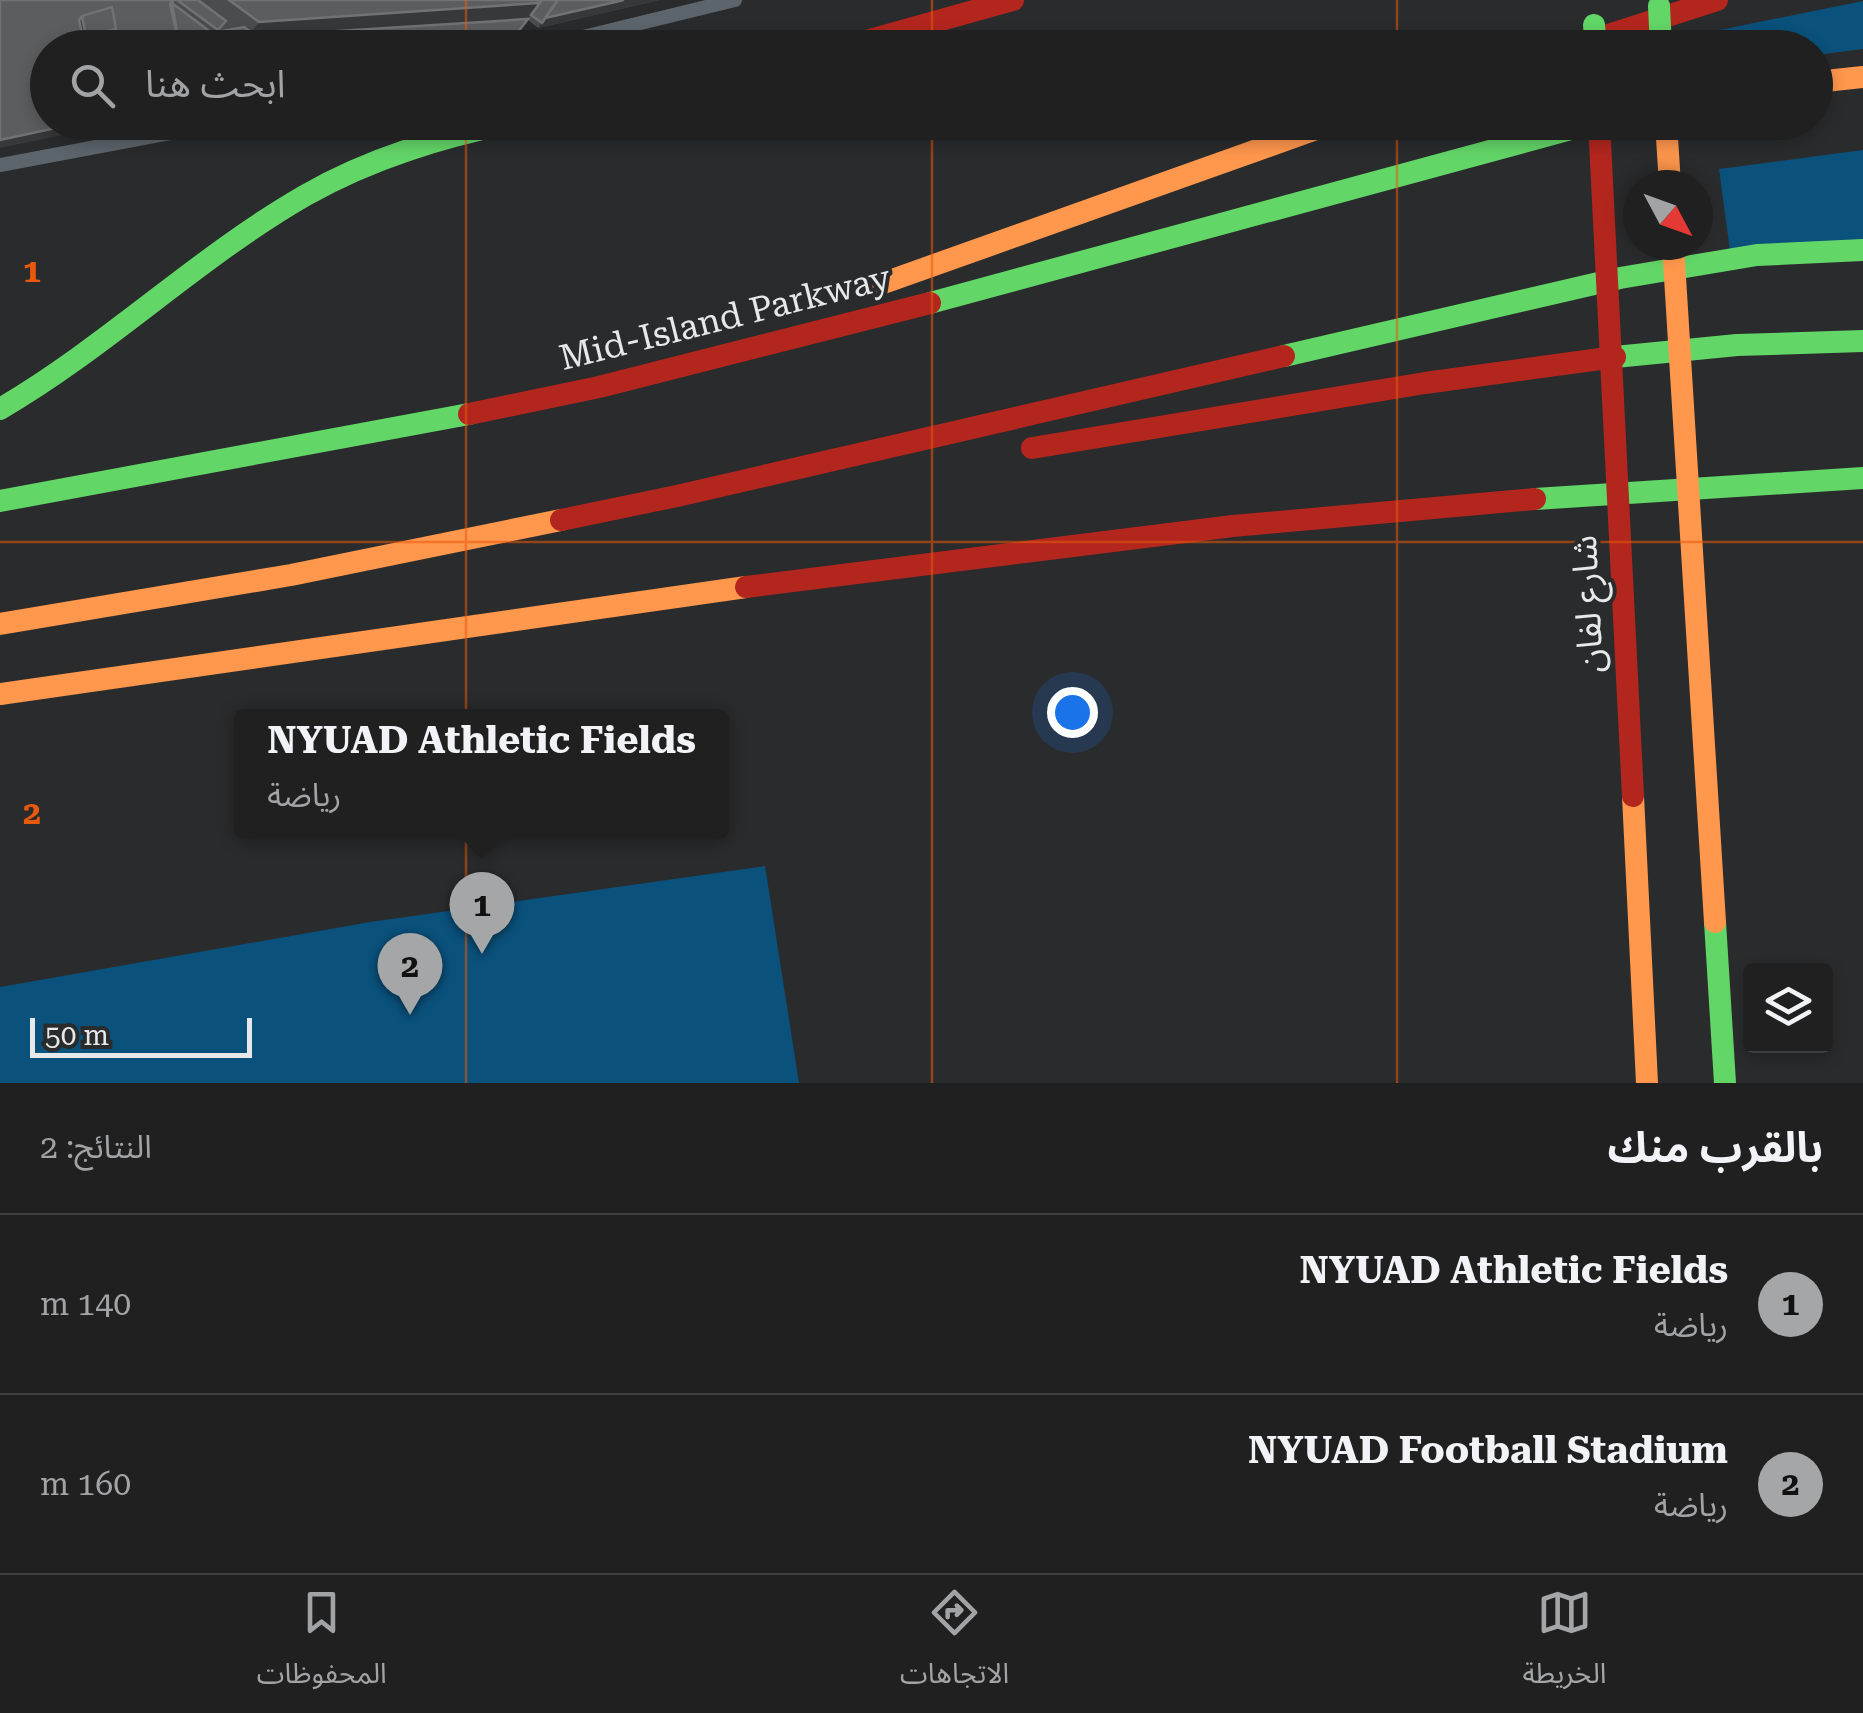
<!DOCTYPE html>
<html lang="ar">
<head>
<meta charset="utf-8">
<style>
  :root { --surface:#202021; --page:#2d2d2e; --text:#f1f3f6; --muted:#a2a3a5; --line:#3d3e3f; --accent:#a5a6a7 }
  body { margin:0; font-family:"Roboto Serif","Noto Sans Arabic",serif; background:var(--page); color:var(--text); direction:rtl }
  .controls { position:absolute; right:30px; bottom:30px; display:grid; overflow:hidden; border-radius:10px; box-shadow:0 5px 15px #0003 }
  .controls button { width:90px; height:90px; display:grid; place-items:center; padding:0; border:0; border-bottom:2px solid var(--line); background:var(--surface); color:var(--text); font:50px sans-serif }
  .compass { position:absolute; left:1623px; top:170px; width:90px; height:90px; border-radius:50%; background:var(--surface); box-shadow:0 5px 15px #0003; rotate:131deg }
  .scale { position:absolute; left:30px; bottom:25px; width:222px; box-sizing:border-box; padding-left:10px; border:5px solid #e7e8e9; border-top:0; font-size:28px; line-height:35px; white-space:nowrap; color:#e7e8e9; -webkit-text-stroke:8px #292b2d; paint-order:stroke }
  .you { position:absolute; left:1072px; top:712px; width:35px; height:35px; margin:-25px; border:8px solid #fff; border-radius:50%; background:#1a73e8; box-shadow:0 0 0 15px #1a73e833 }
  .badge { display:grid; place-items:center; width:65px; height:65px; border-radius:50%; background:var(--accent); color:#111; font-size:32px; font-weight:700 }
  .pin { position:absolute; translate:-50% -82px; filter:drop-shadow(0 2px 5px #0008) }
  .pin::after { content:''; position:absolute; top:52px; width:35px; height:30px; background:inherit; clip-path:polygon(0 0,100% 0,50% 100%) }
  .popup { position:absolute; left:234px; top:709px; width:495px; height:130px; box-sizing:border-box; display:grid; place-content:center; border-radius:10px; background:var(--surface); filter:drop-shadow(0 2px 8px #0005); font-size:32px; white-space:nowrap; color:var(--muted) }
  .popup b { font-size:38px; color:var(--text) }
  .popup::after { content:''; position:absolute; left:50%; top:100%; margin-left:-20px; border:20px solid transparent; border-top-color:var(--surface) }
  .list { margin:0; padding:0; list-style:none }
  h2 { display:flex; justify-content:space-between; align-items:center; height:130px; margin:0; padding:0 40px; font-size:42px }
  h2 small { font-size:32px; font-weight:400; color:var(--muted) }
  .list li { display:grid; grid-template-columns:65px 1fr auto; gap:30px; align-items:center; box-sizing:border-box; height:180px; padding:0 40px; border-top:2px solid var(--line) }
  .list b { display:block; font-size:38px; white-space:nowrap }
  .list p { margin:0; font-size:32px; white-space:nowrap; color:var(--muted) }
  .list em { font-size:32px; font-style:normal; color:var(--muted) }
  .icon { flex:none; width:55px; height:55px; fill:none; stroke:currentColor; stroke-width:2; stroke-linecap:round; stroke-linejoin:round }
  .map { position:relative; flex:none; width:1863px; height:1083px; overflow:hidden; direction:ltr }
  .search { position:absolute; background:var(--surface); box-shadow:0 5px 15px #0003; left:30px; right:30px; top:30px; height:110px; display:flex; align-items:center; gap:25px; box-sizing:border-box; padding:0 35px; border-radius:55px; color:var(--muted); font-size:38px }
  .sheet { height:490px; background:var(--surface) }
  nav { display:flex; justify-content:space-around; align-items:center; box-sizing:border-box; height:140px; border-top:2px solid var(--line); background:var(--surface); font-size:28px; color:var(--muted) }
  nav a { display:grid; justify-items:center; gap:5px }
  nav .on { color:var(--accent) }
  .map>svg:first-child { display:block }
  .garden { fill:#0a517c }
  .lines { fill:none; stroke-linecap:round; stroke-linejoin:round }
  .lane { stroke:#5c656c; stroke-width:14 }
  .fast { stroke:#63d668; stroke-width:22 }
  .slow { stroke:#ff974d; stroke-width:22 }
  .jam { stroke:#b3261e; stroke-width:22 }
  .fast-bridge { stroke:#63d668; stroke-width:22 }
  .slow-bridge { stroke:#ff974d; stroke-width:22 }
  .jam-bridge { stroke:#b3261e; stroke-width:22 }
  .wall { fill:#4b4c4d }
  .shaded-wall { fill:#373839 }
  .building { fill:#5c5d5e; stroke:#717273; stroke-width:2.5; fill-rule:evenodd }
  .grid { fill:none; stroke:#e8590c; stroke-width:2.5; stroke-opacity:0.55 }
  .labels { text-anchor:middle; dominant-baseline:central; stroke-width:8; stroke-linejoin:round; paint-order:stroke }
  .street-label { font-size:35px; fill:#e7e8e9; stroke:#292b2d }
  .grid-label { font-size:32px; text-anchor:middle; font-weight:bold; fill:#e8590c; stroke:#292b2d; stroke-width:8; stroke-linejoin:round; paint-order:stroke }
</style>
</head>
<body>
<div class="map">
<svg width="1863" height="1083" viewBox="0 0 1863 1083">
  <rect width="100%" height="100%" fill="#2a2b2c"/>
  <path class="garden" d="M 1863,1 L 1863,49 L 1816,55 L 1816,48 L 1724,47 L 1720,30 Z
    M 1863,150 L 1863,257 L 1731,258 L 1719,169 Z
    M 765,866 L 799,1083 L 0,1083 L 0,987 L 370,922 Z"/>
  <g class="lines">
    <path class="lane" d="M 538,48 L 735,0
      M 0,165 L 228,122"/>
    <path class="fast" d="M 930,303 L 1597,122
      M 1284,356 L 1620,278 L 1757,255 L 1863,250
      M 1615,357 L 1737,345 L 1863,341
      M 0,409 C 108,346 198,257 306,195 C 371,158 442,137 514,122
      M 1535,499 L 1863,478
      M 0,501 L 469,414"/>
    <path class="slow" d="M 1816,82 L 1863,77
      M 1666,122 L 1670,185
      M 878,285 L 1336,122
      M 0,624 L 291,575 L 561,520
      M 0,694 L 746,587"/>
    <path class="jam" d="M 841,48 L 1013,0
      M 1568,48 L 1717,0
      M 469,414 L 599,387 L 930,303
      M 1032,448 L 1425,383 L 1615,357
      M 561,520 L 677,496 L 1284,356
      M 746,587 L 1233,526 L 1535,499"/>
    <path class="fast-bridge" d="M 1659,6 L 1661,48
      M 1594,25 L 1596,48
      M 1715,922 L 1725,1083"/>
    <path class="slow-bridge" d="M 1673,245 L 1715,922
      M 1633,796 L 1647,1083"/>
    <path class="jam-bridge" d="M 1599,122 L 1633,796"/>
  </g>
  <path class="wall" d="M 0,0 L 660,0 L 538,28 L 528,20 L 511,41 L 408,48 L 48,48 Z"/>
  <path class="shaded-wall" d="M 542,0 L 511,41 L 408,48 L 262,48 L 248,37 L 259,22 Z
    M 624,0 L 660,0 L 538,28 L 545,18 Z
    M 116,29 L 106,43 L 78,48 L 86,36 Z
    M 84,122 L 125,122 L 0,148 L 0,140 Z"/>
  <path class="building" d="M 0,0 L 174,0 L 170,4 L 180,48 L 48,48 L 48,122 L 84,122 L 0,140 ZM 112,7 L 116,29 L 113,33 L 83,40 L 79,20 L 82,16 Z
    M 177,0 L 198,0 L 226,21 L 218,30 Z
    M 229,0 L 541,0 L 538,3 L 259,22 Z
    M 542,0 L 558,0 L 542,23 L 531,15 Z
    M 558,0 L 624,0 L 545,18 Z
    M 172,3 L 212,33 L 183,38 L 179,43 Z
    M 112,7 L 116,29 L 86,36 L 82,16 Z
    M 528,19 L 518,32 L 266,47 L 266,43 L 257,36 Z
    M 244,27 L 266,43 L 266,48 L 185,48 L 183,38 Z"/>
  <path class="grid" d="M 466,0 L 466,48M 932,0 L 932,48M 1397,0 L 1397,48M 466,122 L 466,1083M 932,122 L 932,1083M 1397,122 L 1397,1083M 0,542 L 1863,542"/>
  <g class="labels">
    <g class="street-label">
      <text transform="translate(725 318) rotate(-14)">Mid-Island Parkway</text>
      <text transform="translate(1588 604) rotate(-93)">شارع لفان</text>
    </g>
  </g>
  <g class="grid-label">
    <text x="32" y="282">1</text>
    <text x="32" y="824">2</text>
  </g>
</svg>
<div class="controls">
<button><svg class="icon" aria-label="layers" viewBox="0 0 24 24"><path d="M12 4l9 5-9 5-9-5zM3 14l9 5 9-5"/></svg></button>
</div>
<svg class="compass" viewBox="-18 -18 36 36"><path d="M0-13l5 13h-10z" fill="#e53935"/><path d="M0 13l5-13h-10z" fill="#a2a3a5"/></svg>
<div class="scale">50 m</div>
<div class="you"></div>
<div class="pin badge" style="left:482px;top:954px">1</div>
<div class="popup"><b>NYUAD Athletic Fields</b>رياضة</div>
<div class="pin badge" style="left:410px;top:1015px">2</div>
<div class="search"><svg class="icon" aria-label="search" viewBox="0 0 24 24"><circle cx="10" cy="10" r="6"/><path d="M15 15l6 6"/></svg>ابحث هنا</div>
</div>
<section class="sheet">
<h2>بالقرب منك<small>النتائج: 2</small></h2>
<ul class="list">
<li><span class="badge">1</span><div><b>NYUAD Athletic Fields</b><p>رياضة</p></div><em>140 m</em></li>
<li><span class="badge">2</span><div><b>NYUAD Football Stadium</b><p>رياضة</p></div><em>160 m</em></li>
</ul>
</section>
<nav>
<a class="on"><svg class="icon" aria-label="map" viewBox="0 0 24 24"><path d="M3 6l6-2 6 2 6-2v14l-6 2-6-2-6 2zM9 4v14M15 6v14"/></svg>الخريطة</a>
<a><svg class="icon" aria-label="directions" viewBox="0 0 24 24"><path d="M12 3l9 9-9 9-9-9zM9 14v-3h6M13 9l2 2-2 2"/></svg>الاتجاهات</a>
<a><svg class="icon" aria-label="saved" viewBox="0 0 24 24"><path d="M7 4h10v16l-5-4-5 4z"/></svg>المحفوظات</a>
</nav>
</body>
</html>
